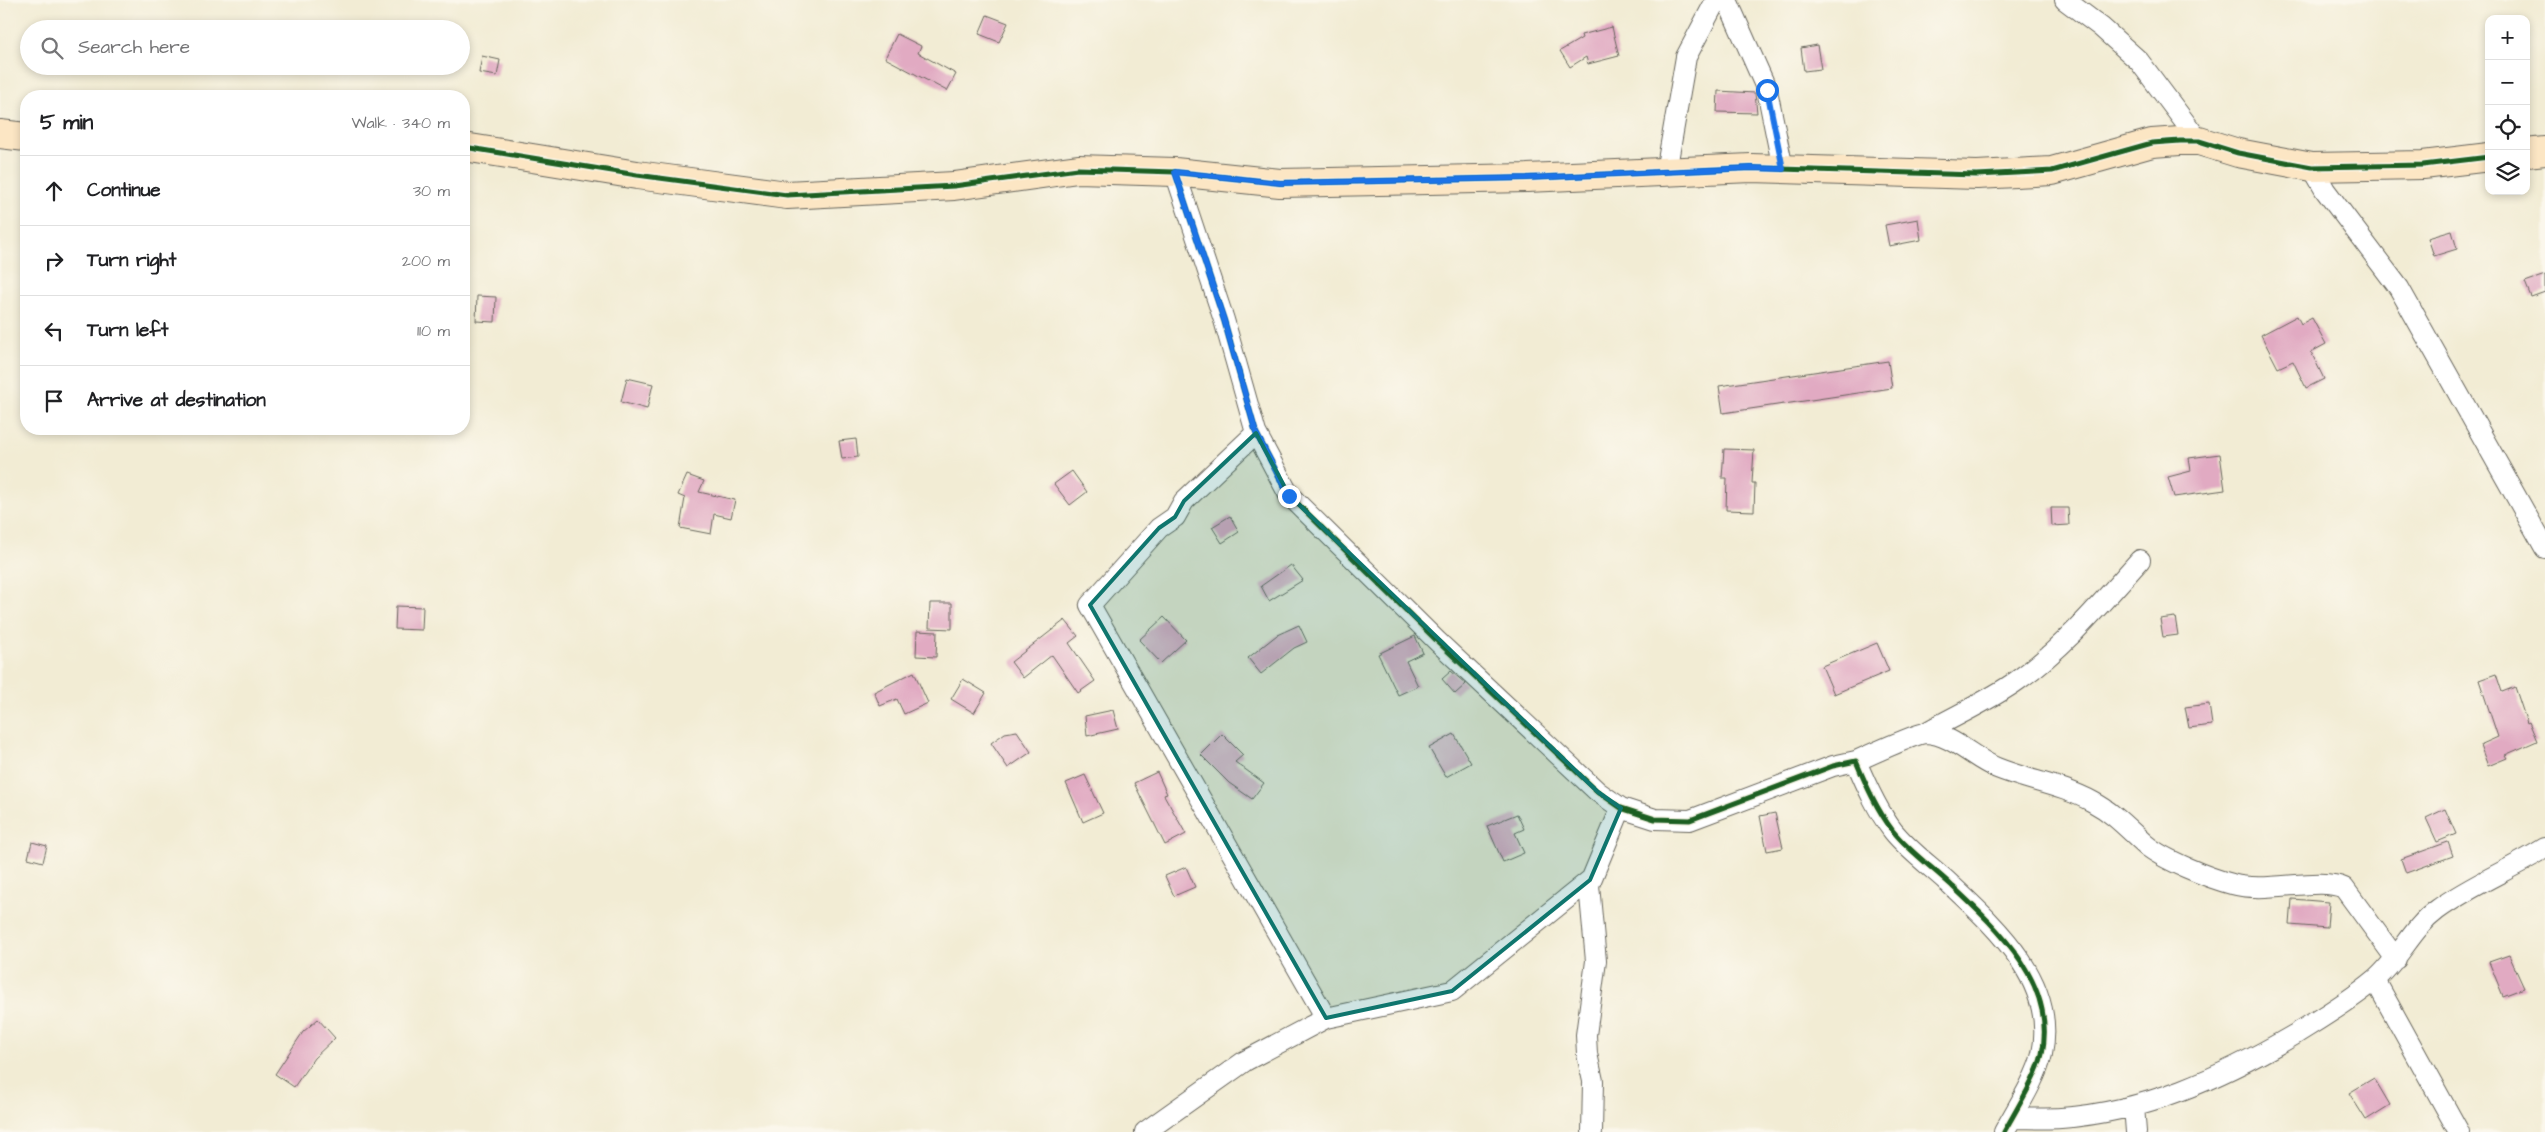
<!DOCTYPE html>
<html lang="en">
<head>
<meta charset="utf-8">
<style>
  :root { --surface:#fff; --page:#f2f2f2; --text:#202124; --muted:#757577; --line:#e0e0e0 }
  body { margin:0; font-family:"Architects Daughter",sans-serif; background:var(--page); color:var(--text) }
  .controls { position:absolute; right:15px; top:15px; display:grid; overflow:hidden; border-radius:10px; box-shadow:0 2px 8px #0003 }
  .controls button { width:45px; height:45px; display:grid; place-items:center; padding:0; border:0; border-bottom:1px solid var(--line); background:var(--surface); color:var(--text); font:25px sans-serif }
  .stop { position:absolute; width:15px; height:15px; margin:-11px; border:4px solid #1a73e8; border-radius:50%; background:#fff }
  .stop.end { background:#1a73e8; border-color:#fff; box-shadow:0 1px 5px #0008 }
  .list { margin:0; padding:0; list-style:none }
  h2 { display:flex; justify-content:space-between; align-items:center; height:65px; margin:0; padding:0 20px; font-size:21px }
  h2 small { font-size:16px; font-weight:400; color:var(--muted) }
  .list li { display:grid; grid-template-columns:32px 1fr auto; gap:15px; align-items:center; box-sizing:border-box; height:70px; padding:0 20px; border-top:1px solid var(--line) }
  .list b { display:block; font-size:19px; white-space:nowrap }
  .list em { font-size:16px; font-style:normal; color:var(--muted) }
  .icon { flex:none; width:28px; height:28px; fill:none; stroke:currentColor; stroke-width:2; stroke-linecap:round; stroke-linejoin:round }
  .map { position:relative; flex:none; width:2545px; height:1132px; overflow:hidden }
  .search { position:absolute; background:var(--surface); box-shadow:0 2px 8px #0003; left:20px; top:20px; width:450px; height:55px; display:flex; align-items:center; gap:12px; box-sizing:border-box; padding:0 18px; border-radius:28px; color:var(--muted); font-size:19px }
  .panel { position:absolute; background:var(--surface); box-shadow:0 2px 8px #0003; left:20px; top:90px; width:450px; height:345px; border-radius:20px }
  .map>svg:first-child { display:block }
  .building { fill:#e1aac2 }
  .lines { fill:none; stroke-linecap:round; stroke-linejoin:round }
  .street-casing { stroke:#67655c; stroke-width:22 }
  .secondary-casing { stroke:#67655c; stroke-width:30 }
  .street { stroke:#fff; stroke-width:20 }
  .secondary { stroke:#fce6c4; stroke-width:28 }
  .cycleway-casing { stroke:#fbf7ec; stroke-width:8 }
  .cycleway { stroke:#1b5e20; stroke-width:5 }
  .route { stroke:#1a73e8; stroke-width:6 }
  .marked { fill:#0f766e; fill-opacity:0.2; stroke:#0f766e; stroke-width:4; stroke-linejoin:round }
</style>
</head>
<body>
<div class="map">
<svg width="2545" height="1132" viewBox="0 0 2545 1132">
  <rect width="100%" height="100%" fill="#fbf7ec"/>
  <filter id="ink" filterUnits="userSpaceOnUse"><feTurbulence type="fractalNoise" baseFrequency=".02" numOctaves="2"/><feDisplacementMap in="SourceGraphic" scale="10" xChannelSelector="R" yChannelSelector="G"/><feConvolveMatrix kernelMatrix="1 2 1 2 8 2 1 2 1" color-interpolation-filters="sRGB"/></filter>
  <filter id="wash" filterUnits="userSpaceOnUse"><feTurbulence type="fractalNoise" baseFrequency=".0096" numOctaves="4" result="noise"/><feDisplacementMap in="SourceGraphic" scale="20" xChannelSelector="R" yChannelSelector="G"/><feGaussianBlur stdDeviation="1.12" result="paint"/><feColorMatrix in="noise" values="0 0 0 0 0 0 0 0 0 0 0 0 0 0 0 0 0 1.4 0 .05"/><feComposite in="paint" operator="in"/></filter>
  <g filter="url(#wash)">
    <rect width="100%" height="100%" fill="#f2ecd4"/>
    <g id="blocks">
      <path class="building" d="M 987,15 L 1008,23 L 999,42 L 979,34 Z
        M 1612,27 L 1619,56 L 1588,64 L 1586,57 L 1570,67 L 1560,51 L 1582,38 L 1581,35 Z
        M 897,34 L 921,46 L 918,53 L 956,74 L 947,91 L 885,58 Z
        M 1817,45 L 1821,69 L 1804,71 L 1801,48 Z
        M 482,56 L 500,60 L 497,76 L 479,73 Z
        M 1718,91 L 1755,93 L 1757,113 L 1717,112 Z
        M 1918,219 L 1921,240 L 1889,246 L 1885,225 Z
        M 2452,231 L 2457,249 L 2434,256 L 2428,238 Z
        M 2545,275 L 2545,292 L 2531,297 L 2525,282 Z
        M 477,296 L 496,297 L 495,322 L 476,321 Z
        M 2297,316 L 2301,324 L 2312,318 L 2326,344 L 2311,352 L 2324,379 L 2306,388 L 2293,361 L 2278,368 L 2261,335 Z
        M 1888,361 L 1892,388 L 1723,413 L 1719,386 Z
        M 627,378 L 653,384 L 647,409 L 621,402 Z
        M 856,439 L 858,457 L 842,459 L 839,441 Z
        M 1724,449 L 1754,450 L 1752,483 L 1755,483 L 1754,511 L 1726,510 L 1727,478 L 1722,478 Z
        M 2220,454 L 2225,490 L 2174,497 L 2168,477 L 2191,471 L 2189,458 Z
        M 1072,471 L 1087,492 L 1070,505 L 1054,484 Z
        M 687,475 L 704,481 L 699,492 L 735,500 L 731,518 L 714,514 L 711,534 L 680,528 L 685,498 L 678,495 Z
        M 2051,508 L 2068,508 L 2069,525 L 2052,526 Z
        M 1230,516 L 1239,532 L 1222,543 L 1212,527 Z
        M 1291,565 L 1303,580 L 1269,601 L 1261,586 Z
        M 930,603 L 952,603 L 952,629 L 929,628 Z
        M 396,606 L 423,607 L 422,630 L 395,629 Z
        M 1164,617 L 1186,640 L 1161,663 L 1139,640 Z
        M 2175,617 L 2178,635 L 2163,637 L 2160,619 Z
        M 1065,620 L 1078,636 L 1069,643 L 1095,681 L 1078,693 L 1052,655 L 1023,678 L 1011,662 Z
        M 1299,625 L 1307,642 L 1294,648 L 1261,674 L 1248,658 L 1277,635 Z
        M 917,631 L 937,632 L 936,657 L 916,656 Z
        M 1415,636 L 1423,653 L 1406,661 L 1418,686 L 1398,695 L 1378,654 Z
        M 1877,643 L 1889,671 L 1834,694 L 1822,666 Z
        M 1451,671 L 1466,684 L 1455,694 L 1442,679 Z
        M 914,672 L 928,703 L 904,714 L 897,699 L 880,706 L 874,692 Z
        M 2496,674 L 2502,692 L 2515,687 L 2527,723 L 2529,722 L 2537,741 L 2505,755 L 2507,758 L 2488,766 L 2480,745 L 2498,737 L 2479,680 Z
        M 963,679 L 986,693 L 974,713 L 951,699 Z
        M 2209,704 L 2212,725 L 2189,728 L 2185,707 Z
        M 1113,710 L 1118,729 L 1087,736 L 1085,716 Z
        M 1017,731 L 1031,752 L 1008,768 L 991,743 L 1005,733 Z
        M 1222,734 L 1243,755 L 1235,762 L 1264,783 L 1252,799 L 1229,783 L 1201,755 Z
        M 1454,734 L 1471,763 L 1446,777 L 1429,748 Z
        M 1157,772 L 1167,794 L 1164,795 L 1186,834 L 1165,845 L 1134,783 Z
        M 1085,775 L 1103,813 L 1083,822 L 1066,783 Z
        M 2445,809 L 2456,834 L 2437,842 L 2426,818 Z
        M 1775,813 L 1783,848 L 1767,851 L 1760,816 Z
        M 1517,814 L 1524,829 L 1515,833 L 1524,853 L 1503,862 L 1487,826 Z
        M 32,842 L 47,846 L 43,862 L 28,858 Z
        M 2448,842 L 2453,856 L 2406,873 L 2401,859 Z
        M 1186,867 L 1195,887 L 1174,896 L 1165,876 Z
        M 2292,899 L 2329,902 L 2327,928 L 2290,925 Z
        M 2509,955 L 2524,988 L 2503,996 L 2489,962 Z
        M 318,1019 L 335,1038 L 314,1058 L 294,1087 L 275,1074 L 303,1032 Z
        M 2374,1078 L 2390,1105 L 2366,1120 L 2349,1093 Z"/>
    </g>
  </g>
  <g filter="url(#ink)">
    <use href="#blocks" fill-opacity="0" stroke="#67655c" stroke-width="1"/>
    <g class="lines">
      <defs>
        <path id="street" d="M 1727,0 L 1767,90 L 1783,169
          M 2065,0 L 2101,27 L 2139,61 L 2199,141
          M 2312,167 L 2325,190 L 2399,288 L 2545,548
          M 1175,172 L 1224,320 L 1256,433 L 1289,495 L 1438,642 L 1598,792 L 1621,808 L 1655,819 L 1690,820 L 1833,766 L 1856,761 C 1866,785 1877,810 1893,831 C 1910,852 1932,867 1951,885 C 1998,929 2057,983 2042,1054 C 2037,1077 2016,1110 2004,1132
          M 1666,172 L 1686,57 L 1714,4 L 1720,0
          M 1256,433 L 1184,501 L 1175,517 L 1159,528 L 1090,605 L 1326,1018
          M 1925,733 C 1956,715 1989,701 2018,680 C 2065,647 2102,602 2140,560
          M 1856,761 C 1867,756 1918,733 1926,733 C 1952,734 1974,759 1997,768 C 2029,781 2062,785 2093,802 C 2114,813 2129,830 2146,845 C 2164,860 2209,878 2232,884 C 2266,894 2319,876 2344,888 L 2396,959
          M 2375,980 L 2459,1132
          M 2134,1106 L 2136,1132
          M 2012,1118 C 2028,1118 2045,1119 2061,1118 C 2145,1112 2222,1077 2294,1035 C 2321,1018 2350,1001 2375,980 C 2400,959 2411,929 2437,910 C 2471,885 2510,870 2545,848
          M 1145,1132 L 1245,1061 L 1326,1018 L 1452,991 L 1590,880
          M 1592,1132 L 1593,1081 L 1587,1054 L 1586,1035 L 1596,961 L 1589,885 L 1621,808"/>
        <path id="secondary" d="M 0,134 L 26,137
          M 464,147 L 637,175 L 787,195 L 954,186 L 1078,169 L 1175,172 L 1280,183 L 1527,178 L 1751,168 L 1977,175 L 2052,171 L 2152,143 L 2180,141 L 2199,141 L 2238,153 L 2312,167 L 2423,165 L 2489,157
          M 2526,153 L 2545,151"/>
      </defs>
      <use href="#street" class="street-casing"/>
      <use href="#secondary" class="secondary-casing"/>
      <use href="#street" class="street"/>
      <use href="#secondary" class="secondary"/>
      <defs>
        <path id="cycleway" d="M 464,147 L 637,175 L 787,195 L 954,186 L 1078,169 L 1175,172 L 1280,183 L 1527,178 L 1751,168 L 1977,175 L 2052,171 L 2152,143 L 2180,141 L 2199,141 L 2238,153 L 2312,167 L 2423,165 L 2489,157
          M 1175,172 L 1224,320 L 1256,433 L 1289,495 L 1438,642 L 1598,792 L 1621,808 L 1655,819 L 1690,820 L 1833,766 L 1856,761 C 1866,785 1877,810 1893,831 C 1910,852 1932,867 1951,885 C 1998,929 2057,983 2042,1054 C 2037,1077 2016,1110 2004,1132"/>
      </defs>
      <use href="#cycleway" class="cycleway-casing"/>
      <use href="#cycleway" class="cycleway"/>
    </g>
  </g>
  <g class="lines" filter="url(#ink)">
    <path class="route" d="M 1289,496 L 1256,433 L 1224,320 L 1175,172 L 1280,183 L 1527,178 L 1751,168 L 1783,169 L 1767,90"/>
  </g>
  <path class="marked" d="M 1256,433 L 1289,495 L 1598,792 L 1621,808 L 1590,880 L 1452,991 L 1326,1018 L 1090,605 L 1159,528 L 1175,517 L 1184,501 Z"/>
</svg>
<div class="controls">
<button>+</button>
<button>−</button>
<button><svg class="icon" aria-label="locate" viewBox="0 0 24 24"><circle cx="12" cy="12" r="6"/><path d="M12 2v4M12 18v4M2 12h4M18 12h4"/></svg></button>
<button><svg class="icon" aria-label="layers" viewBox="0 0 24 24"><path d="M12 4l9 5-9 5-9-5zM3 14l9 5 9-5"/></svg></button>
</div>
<div class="stop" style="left:1767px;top:90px"></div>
<div class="stop end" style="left:1289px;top:496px"></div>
<div class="search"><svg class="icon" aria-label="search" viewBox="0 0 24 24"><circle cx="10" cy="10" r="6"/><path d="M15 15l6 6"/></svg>Search here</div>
<section class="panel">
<h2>5 min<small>Walk · 340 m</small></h2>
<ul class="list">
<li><svg class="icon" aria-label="ahead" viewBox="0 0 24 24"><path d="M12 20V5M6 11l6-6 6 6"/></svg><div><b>Continue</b></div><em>30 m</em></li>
<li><svg class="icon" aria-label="right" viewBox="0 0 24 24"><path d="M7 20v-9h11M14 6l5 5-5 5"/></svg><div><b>Turn right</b></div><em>200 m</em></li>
<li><svg class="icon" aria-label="left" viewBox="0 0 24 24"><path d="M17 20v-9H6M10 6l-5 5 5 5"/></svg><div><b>Turn left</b></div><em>110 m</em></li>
<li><svg class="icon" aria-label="arrive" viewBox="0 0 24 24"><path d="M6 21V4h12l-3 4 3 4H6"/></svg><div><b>Arrive at destination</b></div></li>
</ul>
</section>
</div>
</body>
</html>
